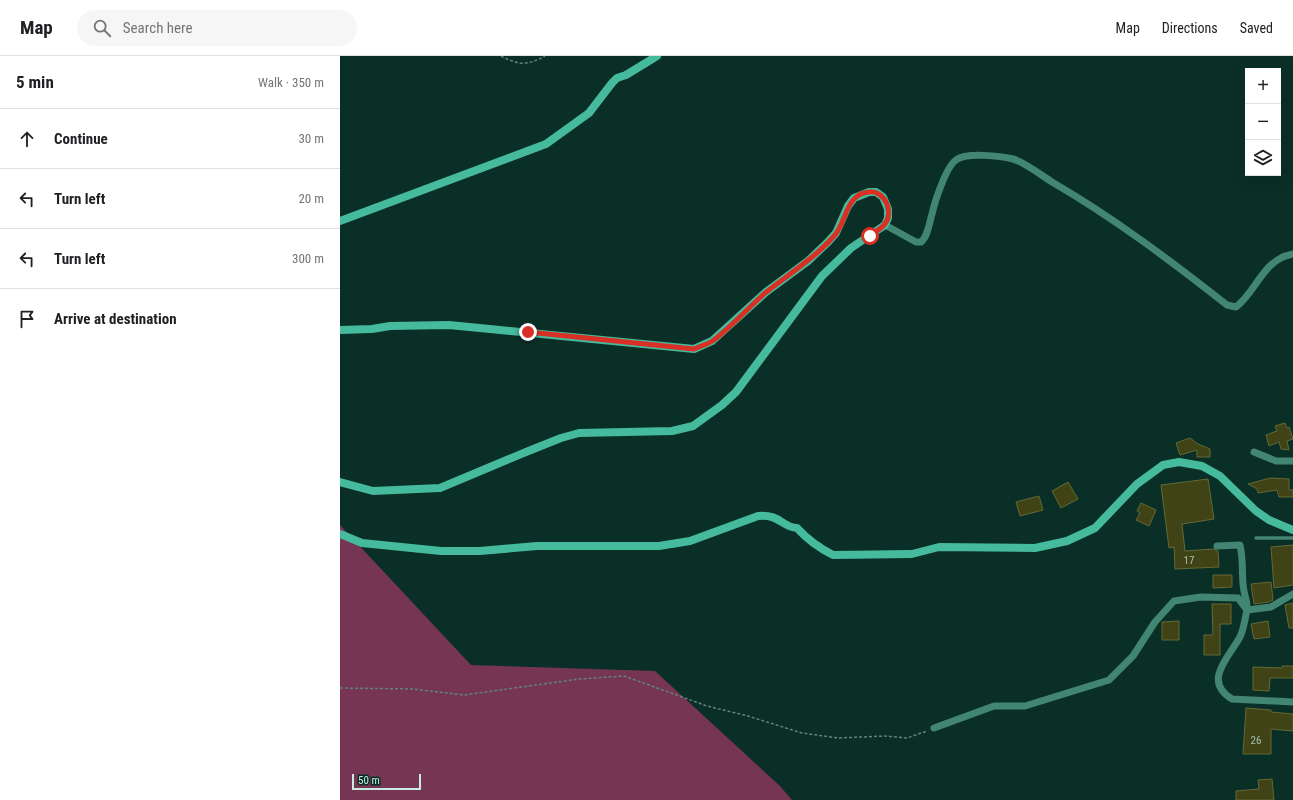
<!DOCTYPE html>
<html lang="en">
<head>
<meta charset="utf-8">
<style>
  :root { --surface:#fff; --page:#f6f6f6; --text:#202124; --muted:#757577; --line:#e0e0e0 }
  body { margin:0; font-family:"Roboto Condensed",sans-serif; background:var(--page); color:var(--text) }
  .controls { position:absolute; right:12px; top:12px; display:grid; overflow:hidden; border-radius:0px; box-shadow:0 4px 16px #0002 }
  .controls button { width:36px; height:36px; display:grid; place-items:center; padding:0; border:0; border-bottom:1px solid var(--line); background:var(--surface); color:var(--text); font:20px sans-serif }
  .scale { position:absolute; left:12px; bottom:10px; width:69px; box-sizing:border-box; padding-left:4px; border:2px solid #caebe0; border-top:0; font-size:11px; line-height:14px; white-space:nowrap; color:#caebe0; -webkit-text-stroke:3px #0a2f26; paint-order:stroke }
  .stop { position:absolute; width:12px; height:12px; margin:-9px; border:3px solid #d93025; border-radius:50%; background:#fff }
  .stop.end { background:#d93025; border-color:#fff; box-shadow:0 1px 4px #0008 }
  .list { margin:0; padding:0; list-style:none }
  h2 { display:flex; justify-content:space-between; align-items:center; height:52px; margin:0; padding:0 16px; font-size:17px }
  h2 small { font-size:13px; font-weight:400; color:var(--muted) }
  .list li { display:grid; grid-template-columns:26px 1fr auto; gap:12px; align-items:center; box-sizing:border-box; height:60px; padding:0 16px; border-top:1px solid var(--line) }
  .list b { display:block; font-size:15px; white-space:nowrap }
  .list em { font-size:13px; font-style:normal; color:var(--muted) }
  .icon { flex:none; width:22px; height:22px; fill:none; stroke:currentColor; stroke-width:2; stroke-linecap:round; stroke-linejoin:round }
  .map { position:relative; flex:none; width:953px; height:744px; overflow:hidden }
  header { display:flex; align-items:center; gap:24px; box-sizing:border-box; height:56px; padding:0 20px; background:var(--surface); border-bottom:1px solid var(--line) }
  header strong { font-size:19px }
  nav { display:flex; gap:22px; margin-inline-start:auto; font-size:14px }
  .search { width:280px; height:36px; background:var(--page); display:flex; align-items:center; gap:10px; box-sizing:border-box; padding:0 14px; border-radius:22px; color:var(--muted); font-size:15px }
  main { display:flex }
  aside { flex:1; background:var(--surface) }
  .map>svg:first-child { display:block }
  .green { fill:#753553 }
  .building { fill:#3f4316; stroke:#656935 }
  .lines { fill:none; stroke-linecap:round; stroke-linejoin:round }
  .path { stroke:#5f8379; stroke-width:1.5; stroke-dasharray:3 2; stroke-linecap:butt }
  .lane { stroke:#418572; stroke-width:3.5 }
  .street { stroke:#418572; stroke-width:7 }
  .secondary { stroke:#45ba9c; stroke-width:8 }
  .route { stroke:#d93025; stroke-width:5 }
  .labels { text-anchor:middle; dominant-baseline:central; stroke-width:4; stroke-linejoin:round; paint-order:stroke }
  .number-label { font-size:11px; fill:#a7c1ae }
</style>
</head>
<body>
<header>
<strong>Map</strong>
<div class="search"><svg class="icon" aria-label="search" viewBox="0 0 24 24"><circle cx="10" cy="10" r="6"/><path d="M15 15l6 6"/></svg>Search here</div>
<nav><a>Map</a><a>Directions</a><a>Saved</a></nav>
</header>
<main>
<aside>
<h2>5 min<small>Walk · 350 m</small></h2>
<ul class="list">
<li><svg class="icon" aria-label="ahead" viewBox="0 0 24 24"><path d="M12 20V5M6 11l6-6 6 6"/></svg><div><b>Continue</b></div><em>30 m</em></li>
<li><svg class="icon" aria-label="left" viewBox="0 0 24 24"><path d="M17 20v-9H6M10 6l-5 5 5 5"/></svg><div><b>Turn left</b></div><em>20 m</em></li>
<li><svg class="icon" aria-label="left" viewBox="0 0 24 24"><path d="M17 20v-9H6M10 6l-5 5 5 5"/></svg><div><b>Turn left</b></div><em>300 m</em></li>
<li><svg class="icon" aria-label="arrive" viewBox="0 0 24 24"><path d="M6 21V4h12l-3 4 3 4H6"/></svg><div><b>Arrive at destination</b></div></li>
</ul>
</aside>
<div class="map">
<svg width="953" height="744" viewBox="0 0 953 744">
  <rect width="100%" height="100%" fill="#0a2f26"/>
  <path class="green" d="M 0,469 L 131,609 L 315,615 L 440,730 L 452,744 L 0,744 Z"/>
  <path class="building" d="M 945,367 L 947,372 L 949,371 L 953,383 L 947,385 L 949,394 L 941,393 L 939,386 L 929,390 L 926,379 L 937,375 L 935,370 Z
    M 850,382 L 858,388 L 870,393 L 870,401 L 857,401 L 857,394 L 840,399 L 836,387 Z
    M 930,422 L 949,423 L 949,434 L 953,434 L 953,441 L 939,441 L 937,434 L 918,437 L 917,433 L 908,428 Z
    M 868,423 L 874,463 L 842,468 L 845,495 L 873,493 L 878,495 L 879,511 L 835,513 L 834,491 L 829,492 L 821,429 Z
    M 728,426 L 738,443 L 721,452 L 712,435 Z
    M 699,440 L 703,454 L 680,460 L 676,446 Z
    M 801,447 L 816,454 L 809,470 L 796,464 L 800,457 L 797,455 Z
    M 953,489 L 953,529 L 934,532 L 931,491 Z
    M 873,519 L 892,519 L 892,531 L 873,532 Z
    M 931,526 L 933,544 L 929,546 L 914,548 L 911,528 Z
    M 953,547 L 953,572 L 949,572 L 945,549 Z
    M 872,548 L 891,548 L 891,568 L 880,568 L 880,599 L 864,599 L 864,579 L 873,579 Z
    M 839,565 L 839,584 L 822,584 L 822,566 Z
    M 928,565 L 930,581 L 914,583 L 911,568 Z
    M 942,610 L 953,610 L 953,622 L 930,622 L 929,635 L 913,634 L 913,611 L 942,612 Z
    M 906,652 L 931,654 L 931,656 L 953,658 L 953,675 L 931,673 L 931,698 L 903,698 Z
    M 932,723 L 934,744 L 896,744 L 896,735 L 919,733 L 918,724 Z"/>
  <g class="lines">
    <path class="path" d="M 161,0 C 178,9 187,10 205,0
      M 0,632 L 73,633 L 124,639 L 239,623 L 284,620 L 367,650 L 408,660 L 462,677 L 498,682 L 545,680 L 567,682 L 587,675"/>
    <path class="lane" d="M 916,482 L 953,482"/>
    <path class="street" d="M 545,169 L 576,186 L 581,186 C 588,180 589,168 592,158 C 595,145 606,111 616,104 C 626,96 661,100 673,103 C 684,106 701,119 712,126 C 774,162 831,205 887,249 L 896,251 C 917,235 923,203 953,198
      M 914,396 L 936,405 L 953,405
      M 877,490 L 900,489 C 904,505 901,520 904,535 C 905,542 908,546 907,554 L 931,551 L 953,538
      M 594,672 L 654,650 L 685,650 L 769,624 L 793,600 L 815,566 L 834,545 L 861,541 L 898,542 L 907,554 C 905,562 904,573 900,581 C 889,601 862,625 892,643 L 953,646"/>
    <path class="secondary" d="M 0,165 L 206,88 L 249,57 L 272,27 L 277,22 L 286,19 L 317,0
      M 0,274 L 32,273 L 50,270 L 109,269 L 354,293 L 372,285 L 426,236 L 468,205 L 488,186 L 496,177 L 508,150 L 514,142 L 529,136 L 536,136 L 543,141 L 548,153 L 548,162 L 545,169 L 511,192 L 482,220 L 396,336 L 382,349 L 353,370 L 332,375 L 239,377 L 221,382 L 186,396 L 100,432 L 33,435 L 0,426
      M 0,478 L 22,487 L 101,495 L 140,495 L 197,490 L 319,490 L 350,485 L 418,460 C 441,458 441,471 457,472 C 468,484 479,492 493,499 L 572,498 L 599,491 L 695,492 L 727,485 L 755,472 L 797,428 L 823,409 L 839,406 L 862,410 L 880,420 L 916,455 L 929,464 L 953,474"/>
  </g>
  <g class="lines">
    <path class="route" d="M 188,276 L 354,293 C 361,290 368,288 374,284 C 392,270 408,252 425,237 C 449,218 475,202 495,179 C 507,164 506,138 529,136 C 545,134 555,157 544,169 C 541,173 534,176 530,180"/>
  </g>
  <g class="labels">
    <g class="number-label">
      <text x="849" y="504">17</text>
      <text x="916" y="684">26</text>
    </g>
  </g>
</svg>
<div class="controls">
<button>+</button>
<button>−</button>
<button><svg class="icon" aria-label="layers" viewBox="0 0 24 24"><path d="M12 4l9 5-9 5-9-5zM3 14l9 5 9-5"/></svg></button>
</div>
<div class="scale">50 m</div>
<div class="stop" style="left:530px;top:180px"></div>
<div class="stop end" style="left:188px;top:276px"></div>
</div>
</main>
</body>
</html>
